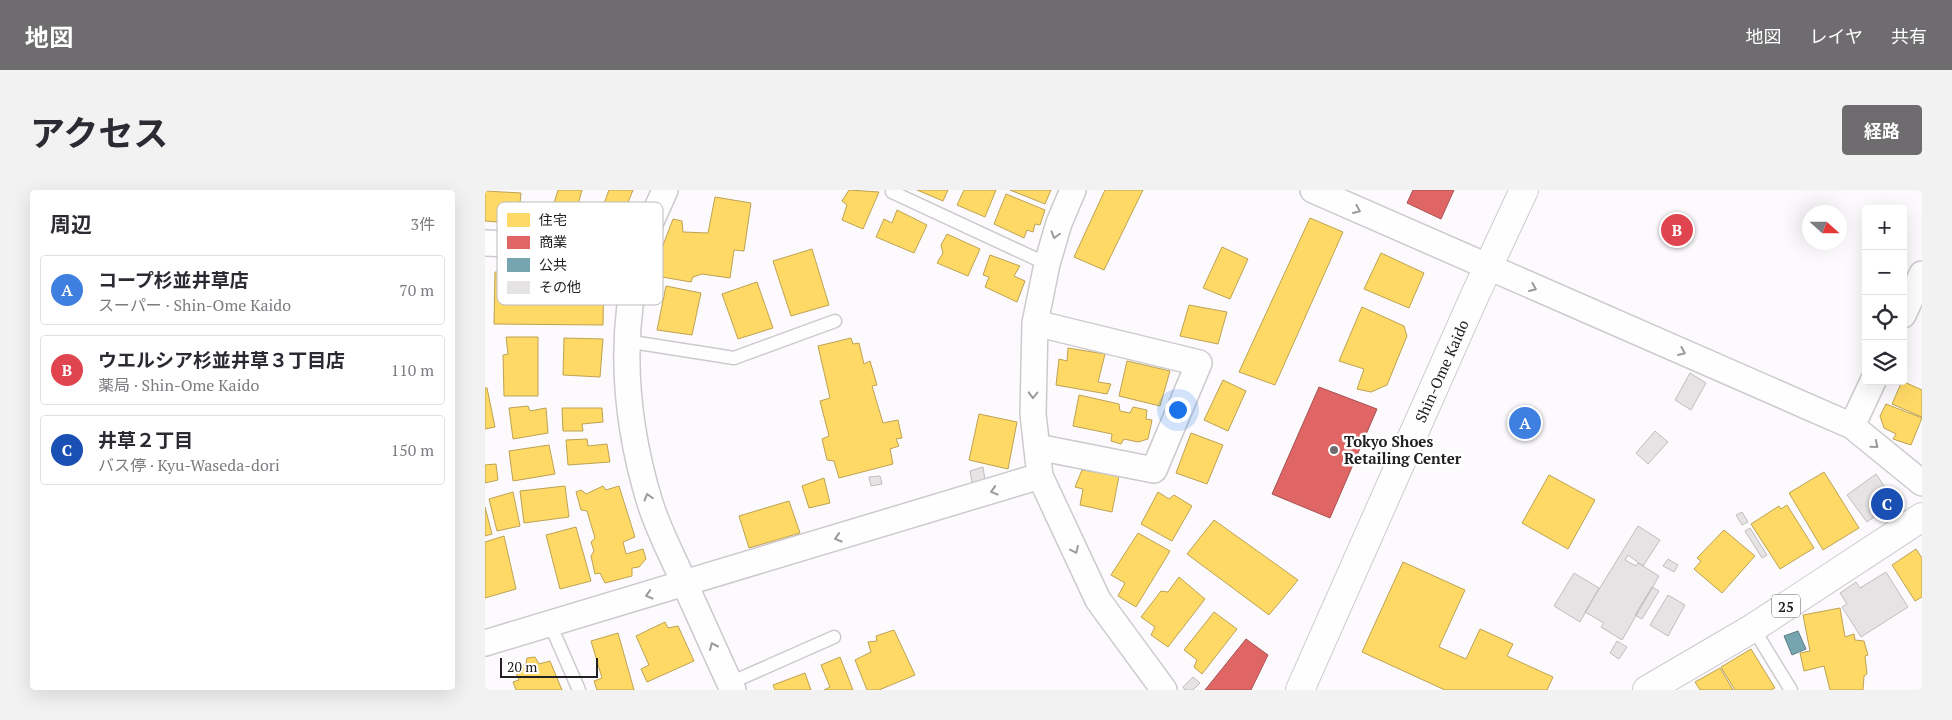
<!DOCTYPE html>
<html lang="ja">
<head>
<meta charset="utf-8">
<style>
  :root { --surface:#fff; --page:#f2f2f3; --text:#2b2b33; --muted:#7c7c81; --line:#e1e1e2; --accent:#6e6c6f }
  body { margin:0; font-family:"PT Serif","Noto Sans JP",serif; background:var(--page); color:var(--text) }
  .controls { position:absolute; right:15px; top:15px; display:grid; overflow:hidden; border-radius:5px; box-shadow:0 5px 20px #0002 }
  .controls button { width:45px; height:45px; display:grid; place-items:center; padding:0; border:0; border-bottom:1px solid var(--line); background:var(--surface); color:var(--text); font:25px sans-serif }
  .compass { position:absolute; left:1317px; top:15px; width:45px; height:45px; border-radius:50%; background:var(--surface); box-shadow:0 5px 20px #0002; rotate:111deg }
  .scale { position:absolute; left:15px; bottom:12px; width:98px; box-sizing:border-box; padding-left:5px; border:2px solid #222023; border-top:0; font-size:14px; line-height:18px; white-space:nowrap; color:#222023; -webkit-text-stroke:4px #fff; paint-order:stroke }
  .you { position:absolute; left:692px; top:219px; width:18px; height:18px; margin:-12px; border:4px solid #fff; border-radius:50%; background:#1a73e8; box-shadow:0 0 0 8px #1a73e833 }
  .badge { display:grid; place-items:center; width:32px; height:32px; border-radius:50%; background:var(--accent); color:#fff; font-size:16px; font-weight:700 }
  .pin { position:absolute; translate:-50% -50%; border:2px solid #fff; box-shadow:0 1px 5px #0006 }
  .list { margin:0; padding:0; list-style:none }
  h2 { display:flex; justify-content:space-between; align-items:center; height:65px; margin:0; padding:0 20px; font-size:21px }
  h2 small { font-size:16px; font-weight:400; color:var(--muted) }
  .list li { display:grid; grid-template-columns:32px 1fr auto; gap:15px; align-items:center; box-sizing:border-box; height:70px; margin:0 10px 10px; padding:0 10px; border:1px solid var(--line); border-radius:5px }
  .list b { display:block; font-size:19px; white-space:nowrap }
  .list p { margin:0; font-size:16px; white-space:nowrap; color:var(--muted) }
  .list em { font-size:16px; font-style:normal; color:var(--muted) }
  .icon { flex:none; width:28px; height:28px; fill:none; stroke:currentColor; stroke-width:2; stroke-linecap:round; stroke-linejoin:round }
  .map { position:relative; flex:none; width:1437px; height:500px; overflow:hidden; border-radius:5px }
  header { display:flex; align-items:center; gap:30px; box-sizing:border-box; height:70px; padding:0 25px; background:var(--accent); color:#fff }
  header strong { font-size:24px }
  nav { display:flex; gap:28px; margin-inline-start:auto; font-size:18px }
  .intro { display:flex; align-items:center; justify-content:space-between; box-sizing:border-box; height:120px; padding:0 30px }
  h1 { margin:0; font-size:35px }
  .button { padding:12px 22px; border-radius:5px; background:var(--accent); color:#fff; font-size:18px; font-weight:700 }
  main { display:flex; gap:30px; padding:0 30px }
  aside { flex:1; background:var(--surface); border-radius:5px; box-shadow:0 5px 20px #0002 }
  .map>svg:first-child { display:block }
  .homes { fill:#ffd966; stroke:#bda252 }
  .shops { fill:#e06666; stroke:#a75152 }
  .public { fill:#76a5af; stroke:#5d7d85 }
  .building { fill:#e6e3e5; stroke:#c0bdbf }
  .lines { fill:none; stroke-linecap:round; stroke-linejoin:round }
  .lane-casing { stroke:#cccacd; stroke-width:15 }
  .street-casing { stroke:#cccacd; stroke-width:28 }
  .secondary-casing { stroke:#cccacd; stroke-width:30 }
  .primary-casing { stroke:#cccacd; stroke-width:30 }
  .lane { stroke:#fffeff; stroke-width:12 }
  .street { stroke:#fffeff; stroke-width:25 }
  .secondary { stroke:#fffeff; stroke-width:28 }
  .primary { stroke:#fffeff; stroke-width:28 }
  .oneway { stroke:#9c9a9c }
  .poi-dot { fill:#6e6c6f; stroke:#fff; stroke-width:2 }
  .labels { text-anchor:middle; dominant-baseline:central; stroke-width:5; stroke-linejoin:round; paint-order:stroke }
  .shield { fill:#fff; stroke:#646365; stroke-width:1 }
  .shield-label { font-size:14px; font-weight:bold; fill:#222023 }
  .street-label { font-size:15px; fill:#222023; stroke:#fff }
  .poi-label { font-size:15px; font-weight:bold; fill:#222023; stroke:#fff; text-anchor:start }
  .key { fill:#fff; stroke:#bdbcbd; stroke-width:1 }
  .key-label { font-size:14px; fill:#222023 }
</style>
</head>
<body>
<header>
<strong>地図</strong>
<nav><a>地図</a><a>レイヤ</a><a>共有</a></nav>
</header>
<div class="intro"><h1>アクセス</h1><a class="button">経路</a></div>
<main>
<aside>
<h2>周辺<small>3件</small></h2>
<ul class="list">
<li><span class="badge" style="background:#3f7fe0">A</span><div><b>コープ杉並井草店</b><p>スーパー · Shin-Ome Kaido</p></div><em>70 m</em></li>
<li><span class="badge" style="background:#e0444e">B</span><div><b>ウエルシア杉並井草３丁目店</b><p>薬局 · Shin-Ome Kaido</p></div><em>110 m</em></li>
<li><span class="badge" style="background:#1a4fb4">C</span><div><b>井草２丁目</b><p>バス停 · Kyu-Waseda-dori</p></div><em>150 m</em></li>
</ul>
</aside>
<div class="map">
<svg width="1437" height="500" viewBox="0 0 1437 500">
  <rect width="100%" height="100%" fill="#fcfafd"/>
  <path class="homes" d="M 73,0 L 97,0 L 88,32 L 65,26 Z
    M 124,0 L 148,0 L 136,30 L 116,22 Z
    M 364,0 L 394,2 L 378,39 L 357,30 L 362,15 L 357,11 Z
    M 432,0 L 463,0 L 458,11 Z
    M 479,0 L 511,0 L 500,27 L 472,15 Z
    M 525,0 L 566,0 L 560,14 Z
    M 620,0 L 658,0 L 619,80 L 589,67 Z
    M 0,1 L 36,3 L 34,23 L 26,23 L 24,33 L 0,31 Z
    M 521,4 L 560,20 L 555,35 L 550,34 L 548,42 L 542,40 L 539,48 L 509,34 Z
    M 230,7 L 266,13 L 259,61 L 249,60 L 245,88 L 217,84 L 208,87 L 206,92 L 171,86 L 175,63 L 188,29 L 197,31 L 198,42 L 223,43 Z
    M 412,20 L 442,35 L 429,63 L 391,47 L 399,29 L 407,33 Z
    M 825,28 L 858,42 L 790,195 L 754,182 Z
    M 462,44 L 495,59 L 483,86 L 452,73 L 458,63 L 456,55 Z
    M 737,57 L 763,69 L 745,109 L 718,98 Z
    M 327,59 L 344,115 L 306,126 L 288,71 Z
    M 896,63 L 939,83 L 924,118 L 879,99 Z
    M 505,65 L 535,76 L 529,86 L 540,91 L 532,112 L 500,97 L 504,87 L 498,85 Z
    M 10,82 L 119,82 L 118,135 L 9,134 Z
    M 272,92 L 288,138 L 253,149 L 237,104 Z
    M 181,96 L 216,103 L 207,145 L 172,140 Z
    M 704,115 L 742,122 L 733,154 L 695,146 Z
    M 877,117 L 919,136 L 922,146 L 902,195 L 886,202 L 872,199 L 879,179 L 854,171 Z
    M 21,147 L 53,147 L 53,206 L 19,206 L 18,165 L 23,164 Z
    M 79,148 L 118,149 L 115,187 L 78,185 Z
    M 366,148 L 368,154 L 374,153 L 379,174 L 385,171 L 392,195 L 387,196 L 398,233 L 413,230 L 417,248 L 411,249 L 414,256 L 405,259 L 408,274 L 354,288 L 349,271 L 342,270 L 337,249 L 344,246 L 335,211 L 345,208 L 333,156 Z
    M 583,158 L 620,164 L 613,192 L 626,194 L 622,204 L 571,195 L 574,169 L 582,171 Z
    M 642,171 L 685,181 L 675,216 L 634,206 Z
    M 738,190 L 761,201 L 743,241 L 719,230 Z
    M 1417,191 L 1437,200 L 1437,227 L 1407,214 Z
    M 0,198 L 2,198 L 10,237 L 0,239 Z
    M 594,205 L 634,214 L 635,221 L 645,223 L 648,217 L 662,220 L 661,229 L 667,230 L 663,249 L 653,252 L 639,249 L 636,254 L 626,251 L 627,244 L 588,236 Z
    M 1401,214 L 1437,228 L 1426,255 L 1408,249 L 1411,244 L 1399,238 L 1395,226 Z
    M 43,216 L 45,221 L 61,218 L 63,243 L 28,249 L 24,218 Z
    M 77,218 L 117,218 L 118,232 L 97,234 L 98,241 L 78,241 Z
    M 494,224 L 532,232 L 523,279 L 484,270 Z
    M 706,243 L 738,255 L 722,294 L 691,283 Z
    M 102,249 L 103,256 L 122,254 L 125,272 L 83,275 L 81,250 Z
    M 64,255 L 70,284 L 28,291 L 24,261 Z
    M 11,274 L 13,290 L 0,293 L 0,275 Z
    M 597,280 L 634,286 L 627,322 L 595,315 L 598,299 L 590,297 Z
    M 1339,282 L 1374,338 L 1338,360 L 1304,303 Z
    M 1064,285 L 1110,310 L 1083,359 L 1037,333 Z
    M 339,288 L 345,313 L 324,318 L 317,296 Z
    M 80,296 L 84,327 L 39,333 L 35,301 Z
    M 118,296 L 121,300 L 134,296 L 150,347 L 138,352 L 141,364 L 158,359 L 161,369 L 154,377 L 147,378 L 147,386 L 120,393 L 115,383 L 110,384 L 106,366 L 109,361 L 106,352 L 110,348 L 102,321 L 96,320 L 91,302 L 96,300 L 101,304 Z
    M 28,302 L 35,336 L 12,341 L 4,309 Z
    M 673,302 L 684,309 L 689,305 L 707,316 L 687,351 L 656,334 Z
    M 304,311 L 315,343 L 264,358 L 254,326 Z
    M 1302,315 L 1329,358 L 1295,379 L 1266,334 L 1294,316 L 1296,319 Z
    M 0,317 L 7,344 L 0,346 Z
    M 729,330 L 813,390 L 784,425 L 702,364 Z
    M 91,337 L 106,391 L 75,399 L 61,345 Z
    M 1239,340 L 1270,366 L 1237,403 L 1209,379 L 1216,371 L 1212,368 Z
    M 653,343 L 685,361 L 651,417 L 633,406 L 640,393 L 626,385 Z
    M 19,346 L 31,399 L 0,408 L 0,352 Z
    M 1431,359 L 1437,368 L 1437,407 L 1430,411 L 1407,375 Z
    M 918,372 L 980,400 L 954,457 L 981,469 L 995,439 L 1028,454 L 1022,466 L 1068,487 L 1062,500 L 960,500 L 877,462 Z
    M 694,387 L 720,409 L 683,457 L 666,445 L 670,437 L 656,427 L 676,401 L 683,402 Z
    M 1355,418 L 1360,447 L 1369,444 L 1370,450 L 1379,451 L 1383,465 L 1380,466 L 1382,484 L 1379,486 L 1378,500 L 1345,500 L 1339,476 L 1319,481 L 1315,463 L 1325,461 L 1318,425 Z
    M 729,422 L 752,439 L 717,484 L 709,477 L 712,470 L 699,460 Z
    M 180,432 L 183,438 L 193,436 L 209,471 L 162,492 L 156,479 L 164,475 L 151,446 Z
    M 409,440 L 430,485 L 394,500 L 382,500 L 370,470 L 386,462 L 383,452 L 392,451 L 391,446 Z
    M 133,443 L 149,500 L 112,500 L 109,491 L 117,488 L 106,451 Z
    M 1266,459 L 1290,498 L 1286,500 L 1250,500 L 1236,477 Z
    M 50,467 L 54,474 L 65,471 L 77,500 L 31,500 L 28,492 L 34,490 L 29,478 L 41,474 L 42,468 Z
    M 355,467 L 368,500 L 339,500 L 345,497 L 336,475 Z
    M 1235,478 L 1248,500 L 1215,500 L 1210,492 Z
    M 320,483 L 326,500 L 290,500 L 288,495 Z"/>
  <path class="shops" d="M 928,0 L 969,0 L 956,29 L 922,13 Z
    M 834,197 L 892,219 L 845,328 L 787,304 Z
    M 761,449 L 783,465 L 766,500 L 720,500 Z"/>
  <path class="public" d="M 1313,441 L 1321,459 L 1307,465 L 1299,446 Z"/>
  <path class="building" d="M 1205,183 L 1221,193 L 1206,220 L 1190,210 Z
    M 1170,241 L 1183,252 L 1163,274 L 1151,263 Z
    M 498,277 L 500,290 L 487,293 L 485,281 Z
    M 1391,284 L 1410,312 L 1382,332 L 1362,305 Z
    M 395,286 L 397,294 L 386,296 L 384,287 Z
    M 1257,322 L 1263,332 L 1257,335 L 1251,325 Z
    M 1153,336 L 1175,350 L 1158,376 L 1143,365 L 1140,370 L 1151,376 L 1153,373 L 1174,386 L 1137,450 L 1116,437 L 1119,433 L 1100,422 Z
    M 1265,338 L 1282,365 L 1277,368 L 1260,341 Z
    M 1183,369 L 1193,375 L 1189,382 L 1178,376 Z
    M 1401,382 L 1423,417 L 1376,447 L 1357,417 L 1362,414 L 1355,403 L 1371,392 L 1375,398 Z
    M 1089,383 L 1114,398 L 1095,432 L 1069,416 Z
    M 1167,397 L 1174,401 L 1157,429 L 1150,425 Z
    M 1183,405 L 1200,415 L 1183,446 L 1165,435 Z
    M 1132,451 L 1142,457 L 1134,469 L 1125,463 Z
    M 708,487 L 715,493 L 708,500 L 700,500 L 698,497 Z"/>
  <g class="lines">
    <defs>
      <path id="lane" d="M 407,2 L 562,74
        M 141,151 L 249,168 L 350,131
        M 65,434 L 94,500
        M 1268,438 L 1306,500
        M 245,493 L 349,447"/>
      <path id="street" d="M 180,0 C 172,19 161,39 156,60 C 133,144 140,231 165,313 C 174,342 189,369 201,397 C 217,431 232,466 248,500
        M 588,0 L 574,33 L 562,74 L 550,133 L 548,224 L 555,286 L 613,410 L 679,500
        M 828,0 L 1367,236 L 1437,293
        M 0,53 L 156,59
        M 1418,125 L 1437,84
        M 550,133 L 714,173 L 669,280 L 552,257
        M 1367,236 L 1388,191
        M 0,453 L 555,286"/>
      <g id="secondary">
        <path id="s1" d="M 815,500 L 990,105 L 1039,0"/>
      </g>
      <path id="primary" d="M 1162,500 L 1268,438 L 1437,327"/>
    </defs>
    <use href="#lane" class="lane-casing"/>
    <use href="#street" class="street-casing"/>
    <use href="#secondary" class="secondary-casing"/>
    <use href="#primary" class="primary-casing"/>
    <use href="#lane" class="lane"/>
    <use href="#street" class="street"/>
    <use href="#secondary" class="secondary"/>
    <use href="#primary" class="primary"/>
  </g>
  <defs><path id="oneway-chevron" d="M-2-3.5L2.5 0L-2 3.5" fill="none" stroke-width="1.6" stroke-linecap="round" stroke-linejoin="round" transform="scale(1.25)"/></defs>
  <g class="oneway">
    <use href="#oneway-chevron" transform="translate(872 20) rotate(24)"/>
    <use href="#oneway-chevron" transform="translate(570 45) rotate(106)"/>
    <use href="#oneway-chevron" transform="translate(1048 98) rotate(23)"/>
    <use href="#oneway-chevron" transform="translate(1197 162) rotate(23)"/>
    <use href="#oneway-chevron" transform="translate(548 205) rotate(91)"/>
    <use href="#oneway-chevron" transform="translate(1390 255) rotate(39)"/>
    <use href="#oneway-chevron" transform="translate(509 301) rotate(163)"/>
    <use href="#oneway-chevron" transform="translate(163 307) rotate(-106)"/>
    <use href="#oneway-chevron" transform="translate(353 348) rotate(163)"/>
    <use href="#oneway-chevron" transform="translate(590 360) rotate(65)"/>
    <use href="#oneway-chevron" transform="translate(164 405) rotate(164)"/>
    <use href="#oneway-chevron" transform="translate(228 456) rotate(-114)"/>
  </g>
  <circle class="poi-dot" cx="849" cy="260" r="5"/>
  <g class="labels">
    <rect class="shield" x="1287" y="404.5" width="28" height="23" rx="4"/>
    <g class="shield-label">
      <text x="1301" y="416">25</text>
    </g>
    <g class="street-label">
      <text stroke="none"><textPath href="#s1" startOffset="349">Shin-Ome Kaido</textPath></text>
    </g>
    <g class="poi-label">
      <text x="859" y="251">Tokyo Shoes<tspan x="859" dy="17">Retailing Center</tspan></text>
    </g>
  </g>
  <rect x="12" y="12" width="166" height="103" rx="8" class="key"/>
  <rect x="22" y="23" width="23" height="14" fill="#ffd966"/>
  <rect x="22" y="46" width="23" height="13" fill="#e06666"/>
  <rect x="22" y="68" width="23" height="14" fill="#76a5af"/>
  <rect x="22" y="91" width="23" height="13" fill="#e6e3e5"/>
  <g class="key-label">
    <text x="54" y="35">住宅</text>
    <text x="54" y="57">商業</text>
    <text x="54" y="80">公共</text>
    <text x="54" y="102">その他</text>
  </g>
</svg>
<div class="controls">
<button>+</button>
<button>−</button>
<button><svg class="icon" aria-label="locate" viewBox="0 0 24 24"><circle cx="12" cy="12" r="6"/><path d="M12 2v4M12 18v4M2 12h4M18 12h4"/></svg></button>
<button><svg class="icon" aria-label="layers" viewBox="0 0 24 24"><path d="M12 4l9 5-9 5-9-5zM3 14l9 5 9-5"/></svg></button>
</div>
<svg class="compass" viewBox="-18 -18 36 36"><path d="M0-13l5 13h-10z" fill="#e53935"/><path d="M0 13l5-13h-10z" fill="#7c7c81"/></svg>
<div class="scale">20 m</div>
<div class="you"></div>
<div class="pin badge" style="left:1040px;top:233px;background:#3f7fe0">A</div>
<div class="pin badge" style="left:1192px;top:40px;background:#e0444e">B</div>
<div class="pin badge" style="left:1402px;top:314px;background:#1a4fb4">C</div>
</div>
</main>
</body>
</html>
